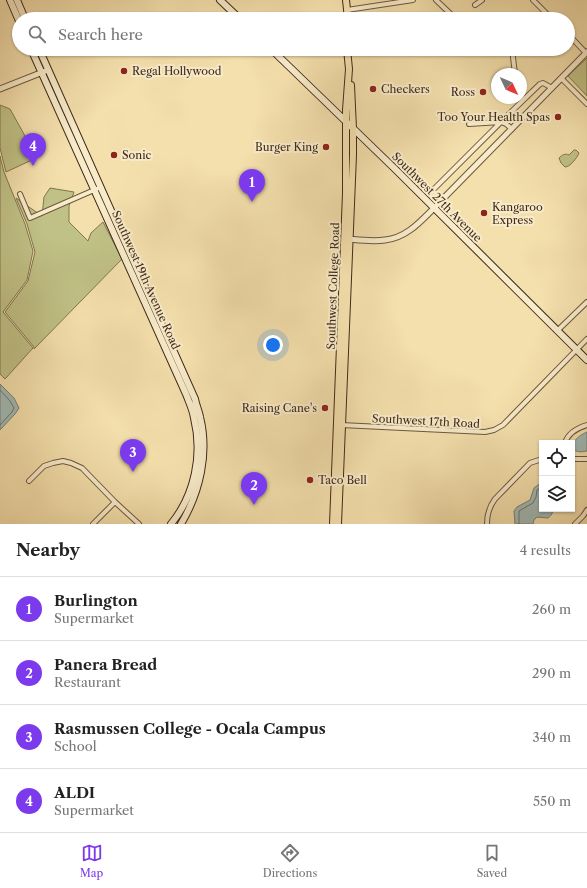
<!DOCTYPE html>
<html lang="en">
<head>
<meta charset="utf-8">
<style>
  :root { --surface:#fff; --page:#f2f2f2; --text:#222; --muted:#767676; --line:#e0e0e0; --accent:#7c3aed }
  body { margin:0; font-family:"Libre Caslon Text",serif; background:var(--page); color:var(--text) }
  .controls { position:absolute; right:12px; bottom:12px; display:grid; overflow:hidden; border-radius:0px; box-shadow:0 1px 3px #0004 }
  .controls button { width:36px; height:36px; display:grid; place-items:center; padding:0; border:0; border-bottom:1px solid var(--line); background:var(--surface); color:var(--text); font:20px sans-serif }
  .compass { position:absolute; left:491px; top:68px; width:36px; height:36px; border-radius:50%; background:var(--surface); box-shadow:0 1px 3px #0004; rotate:134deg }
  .you { position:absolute; left:273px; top:345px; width:14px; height:14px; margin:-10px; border:3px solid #fff; border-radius:50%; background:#1a73e8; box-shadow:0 0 0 6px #1a73e833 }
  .badge { display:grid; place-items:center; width:26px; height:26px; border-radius:50%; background:var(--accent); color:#fff; font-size:13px; font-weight:700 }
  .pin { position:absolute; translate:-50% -33px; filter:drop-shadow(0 1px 2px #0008) }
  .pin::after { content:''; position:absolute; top:21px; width:14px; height:12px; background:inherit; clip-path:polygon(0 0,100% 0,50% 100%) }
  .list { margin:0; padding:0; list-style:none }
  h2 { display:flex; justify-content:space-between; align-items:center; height:52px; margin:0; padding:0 16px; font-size:17px }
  h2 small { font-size:13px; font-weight:400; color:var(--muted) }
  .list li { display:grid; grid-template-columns:26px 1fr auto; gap:12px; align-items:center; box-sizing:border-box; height:64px; padding:0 16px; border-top:1px solid var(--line) }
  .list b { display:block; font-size:15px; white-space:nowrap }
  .list p { margin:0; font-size:13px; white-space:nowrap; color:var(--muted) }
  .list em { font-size:13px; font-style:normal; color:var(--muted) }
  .icon { flex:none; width:22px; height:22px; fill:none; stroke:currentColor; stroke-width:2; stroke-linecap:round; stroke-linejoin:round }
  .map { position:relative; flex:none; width:587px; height:524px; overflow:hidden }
  .search { position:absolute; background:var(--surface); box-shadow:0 1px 3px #0004; left:12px; right:12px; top:12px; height:44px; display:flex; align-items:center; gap:10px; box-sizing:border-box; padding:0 14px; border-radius:22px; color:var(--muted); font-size:15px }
  .sheet { height:308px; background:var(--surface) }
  nav { display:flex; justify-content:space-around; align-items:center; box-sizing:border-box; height:56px; border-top:1px solid var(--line); background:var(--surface); font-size:11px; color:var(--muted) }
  nav a { display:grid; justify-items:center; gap:2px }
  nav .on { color:var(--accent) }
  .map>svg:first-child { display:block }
  .green { fill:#c0c186; stroke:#807650 }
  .water { fill:#a1bab6; stroke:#7a8078 }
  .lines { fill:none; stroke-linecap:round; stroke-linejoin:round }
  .shore { stroke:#707268; stroke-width:1 }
  .minor-casing { stroke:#6c583f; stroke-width:6 }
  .tertiary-casing { stroke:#6c583f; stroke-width:7 }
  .secondary-casing { stroke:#3f2a1a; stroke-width:8 }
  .primary-casing { stroke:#3f2a1a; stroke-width:8 }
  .minor { stroke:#f8ebca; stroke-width:4 }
  .tertiary { stroke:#f8ebca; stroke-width:5 }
  .secondary { stroke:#f8ebca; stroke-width:6 }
  .primary { stroke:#f4e0ad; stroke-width:6 }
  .poi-dot { fill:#8f2418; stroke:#f8ebca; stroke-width:1.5 }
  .labels { text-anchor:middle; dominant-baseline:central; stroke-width:4; stroke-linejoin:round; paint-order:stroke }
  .poi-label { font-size:11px; fill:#3f2a1a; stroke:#f8ebca; text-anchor:start }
  .street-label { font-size:11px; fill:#3f2a1a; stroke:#f8ebca }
</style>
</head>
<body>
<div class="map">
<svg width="587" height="524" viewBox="0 0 587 524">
  <rect width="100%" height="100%" fill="#f4e0ad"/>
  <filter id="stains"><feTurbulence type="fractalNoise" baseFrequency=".005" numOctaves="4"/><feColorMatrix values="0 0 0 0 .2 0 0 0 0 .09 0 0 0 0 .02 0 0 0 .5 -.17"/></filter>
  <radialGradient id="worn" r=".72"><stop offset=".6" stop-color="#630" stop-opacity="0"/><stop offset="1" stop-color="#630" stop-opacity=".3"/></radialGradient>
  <path class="green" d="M 587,58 L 587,96 L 568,76 Z
    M 0,105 L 10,109 L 30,145 L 34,159 L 6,172 L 0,148 Z
    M 574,150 L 576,150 L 579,153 C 577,158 570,167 565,167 L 561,163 L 559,158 C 562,155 565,153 569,155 Z
    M 0,156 L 4,172 L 25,224 L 33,251 L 27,280 L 3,312 L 33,348 L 5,379 L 0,374 Z
    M 50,188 L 74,192 L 69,206 L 69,222 L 88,241 L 91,233 L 103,222 L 122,259 L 34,349 L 34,347 L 5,312 L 28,281 L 35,252 L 27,224 L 16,198 L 42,216 L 44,197 Z"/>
  <path class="water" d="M 0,384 L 14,398 L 19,408 L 15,414 L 0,430 Z
    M 587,432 L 587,451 C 581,452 577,453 572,448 C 573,440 580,435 587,432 Z
    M 542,482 L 542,509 L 552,509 C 553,513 552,515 548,518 L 537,517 L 534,520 L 533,524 L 515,524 L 514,511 L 517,507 L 530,500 L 534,488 Z"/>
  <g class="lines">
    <path class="shore" d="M 0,390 L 10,401 L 14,408 L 12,412 L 0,425
      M 519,524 L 519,511 L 533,503 L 536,497 L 537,490 L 542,487"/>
    <defs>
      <path id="minor" d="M 436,0 L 456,19
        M 533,0 L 552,19
        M 475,5 L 482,0
        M 347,10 L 413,0
        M 568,34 L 586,53
        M 512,49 L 515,74
        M 561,78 L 587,104
        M 469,124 L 501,122 L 506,124 L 512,129
        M 435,188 L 511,112 L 540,84 L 543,83 L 552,88
        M 20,194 L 30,218 L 101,187
        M 557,331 L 587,302
        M 341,425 L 485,432 L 494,430 L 503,425 L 587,339
        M 565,443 C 568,433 577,428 587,425
        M 572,459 L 587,459
        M 29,481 L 44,466 L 53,463 L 63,461 L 71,463 L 82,468 L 115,502 L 139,524
        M 93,524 L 115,502
        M 487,524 C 487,515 489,507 495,499 L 530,463 L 542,459
        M 575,524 L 583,516 L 587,510"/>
      <path id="tertiary" d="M 0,89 L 48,70
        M 347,239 C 359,240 373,242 385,240 C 406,238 420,222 434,208 L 587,52"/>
      <path id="secondary" d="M 10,0 L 19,21
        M 17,0 L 25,19
        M 220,0 L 240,19
        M 31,49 L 186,394 C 189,402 193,410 194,418 C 203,454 195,495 171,524
        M 39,49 L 195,399 C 196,405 199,411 200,417 C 209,453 200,492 181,524
        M 271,49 L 395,169 L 587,360"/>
      <path id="primary" d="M 346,0 L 348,19
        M 333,524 L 346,193 L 346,110 L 349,69 L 347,49
        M 338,524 L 353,155 L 353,129 L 351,85"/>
    </defs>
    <use href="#minor" class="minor-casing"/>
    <use href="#tertiary" class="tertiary-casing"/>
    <use href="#secondary" class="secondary-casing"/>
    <use href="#primary" class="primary-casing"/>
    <use href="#minor" class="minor"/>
    <use href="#tertiary" class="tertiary"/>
    <use href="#secondary" class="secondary"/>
    <use href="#primary" class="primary"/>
  </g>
  <g class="poi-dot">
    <circle cx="124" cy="71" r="4"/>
    <circle cx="373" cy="89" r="4"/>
    <circle cx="483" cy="92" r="4"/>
    <circle cx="558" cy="117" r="4"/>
    <circle cx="326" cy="147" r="4"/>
    <circle cx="114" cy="155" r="4"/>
    <circle cx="484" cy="213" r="4"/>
    <circle cx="325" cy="408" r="4"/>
    <circle cx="310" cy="480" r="4"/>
  </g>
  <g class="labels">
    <g class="poi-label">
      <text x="132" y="71">Regal Hollywood</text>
      <text x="381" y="89">Checkers</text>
      <text x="475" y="92" text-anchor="end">Ross</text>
      <text x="550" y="117" text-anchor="end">Too Your Health Spas</text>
      <text x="318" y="147" text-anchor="end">Burger King</text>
      <text x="122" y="155">Sonic</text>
      <text x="492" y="207">Kangaroo<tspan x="492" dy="13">Express</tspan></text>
      <text x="317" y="408" text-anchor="end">Raising Cane's</text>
      <text x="318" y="480">Taco Bell</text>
    </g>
    <g class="street-label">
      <text transform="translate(437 197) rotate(45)">Southwest 27th Avenue</text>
      <text transform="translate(146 280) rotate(66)">Southwest 19th Avenue Road</text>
      <text transform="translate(333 286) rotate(-88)">Southwest College Road</text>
      <text transform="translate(426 421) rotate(3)">Southwest 17th Road</text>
    </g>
  </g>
  <rect width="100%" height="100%" filter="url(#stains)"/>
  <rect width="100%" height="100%" fill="url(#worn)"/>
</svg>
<div class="controls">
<button><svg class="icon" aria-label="locate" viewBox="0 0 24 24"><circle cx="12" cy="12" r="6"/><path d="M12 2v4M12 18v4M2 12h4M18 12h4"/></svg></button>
<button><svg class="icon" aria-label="layers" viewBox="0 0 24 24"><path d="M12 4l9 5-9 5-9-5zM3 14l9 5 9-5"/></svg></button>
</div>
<svg class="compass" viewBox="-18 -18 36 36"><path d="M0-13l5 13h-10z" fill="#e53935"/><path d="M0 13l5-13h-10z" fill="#767676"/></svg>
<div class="you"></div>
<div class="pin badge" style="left:252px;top:202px">1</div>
<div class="pin badge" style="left:254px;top:505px">2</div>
<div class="pin badge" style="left:133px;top:472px">3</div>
<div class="pin badge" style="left:33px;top:166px">4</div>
<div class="search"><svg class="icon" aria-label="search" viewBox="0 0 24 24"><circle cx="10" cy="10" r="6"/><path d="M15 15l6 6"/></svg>Search here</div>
</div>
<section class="sheet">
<h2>Nearby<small>4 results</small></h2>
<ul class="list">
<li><span class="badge">1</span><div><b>Burlington</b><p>Supermarket</p></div><em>260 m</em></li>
<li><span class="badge">2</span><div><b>Panera Bread</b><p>Restaurant</p></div><em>290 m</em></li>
<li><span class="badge">3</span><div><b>Rasmussen College - Ocala Campus</b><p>School</p></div><em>340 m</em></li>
<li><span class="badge">4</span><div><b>ALDI</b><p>Supermarket</p></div><em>550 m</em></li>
</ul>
</section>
<nav>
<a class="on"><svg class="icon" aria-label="map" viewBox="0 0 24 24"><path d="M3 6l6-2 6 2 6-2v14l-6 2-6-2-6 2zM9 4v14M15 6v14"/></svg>Map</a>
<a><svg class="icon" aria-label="directions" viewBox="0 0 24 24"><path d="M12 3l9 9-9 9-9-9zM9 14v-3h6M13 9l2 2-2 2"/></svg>Directions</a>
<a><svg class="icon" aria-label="saved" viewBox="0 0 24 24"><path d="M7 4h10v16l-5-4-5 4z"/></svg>Saved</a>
</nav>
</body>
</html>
